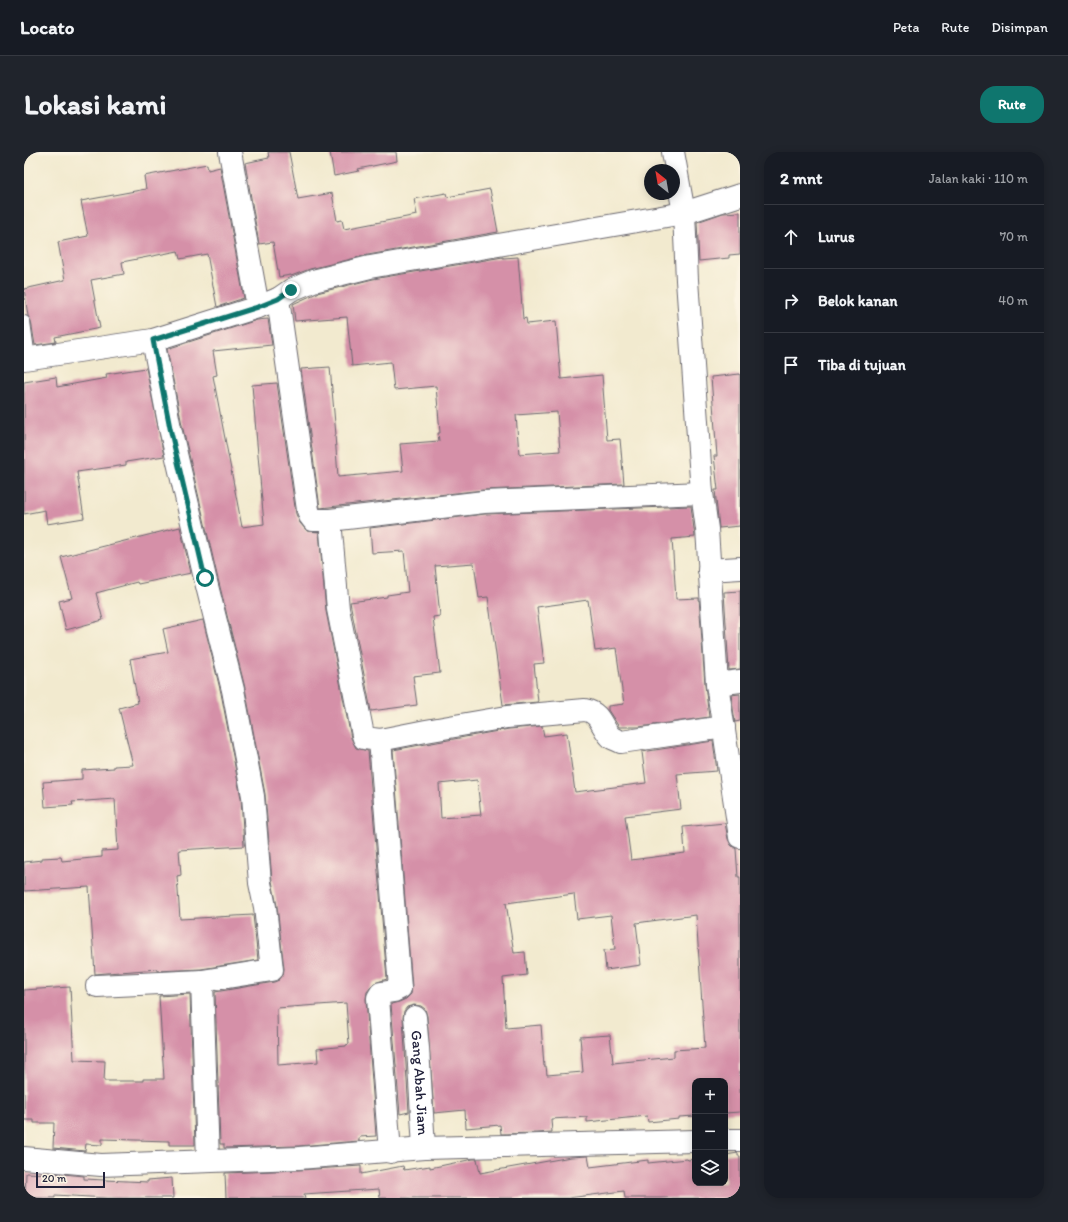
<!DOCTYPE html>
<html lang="id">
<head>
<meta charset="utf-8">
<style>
  :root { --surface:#171b24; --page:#20242c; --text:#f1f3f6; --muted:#9ea1a6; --line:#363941; --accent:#0f766e }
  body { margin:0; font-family:Itim,sans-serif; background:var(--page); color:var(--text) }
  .controls { position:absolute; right:12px; bottom:12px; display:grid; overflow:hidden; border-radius:8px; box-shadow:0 2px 10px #0003 }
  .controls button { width:36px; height:36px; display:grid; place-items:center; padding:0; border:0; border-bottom:1px solid var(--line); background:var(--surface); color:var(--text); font:20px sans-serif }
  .compass { position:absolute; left:620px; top:12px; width:36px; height:36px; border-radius:50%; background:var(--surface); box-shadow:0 2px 10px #0003; rotate:329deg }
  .scale { position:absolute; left:12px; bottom:10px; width:69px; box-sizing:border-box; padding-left:4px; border:2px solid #22223b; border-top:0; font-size:11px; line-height:14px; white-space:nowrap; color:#22223b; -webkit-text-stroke:3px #fcf5e5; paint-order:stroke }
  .stop { position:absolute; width:12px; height:12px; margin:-9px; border:3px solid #0f766e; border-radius:50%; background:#fff }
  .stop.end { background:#0f766e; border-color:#fff; box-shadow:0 1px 4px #0008 }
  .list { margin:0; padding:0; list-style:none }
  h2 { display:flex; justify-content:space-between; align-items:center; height:52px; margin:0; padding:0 16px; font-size:17px }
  h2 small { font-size:13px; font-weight:400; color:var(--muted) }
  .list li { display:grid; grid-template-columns:26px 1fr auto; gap:12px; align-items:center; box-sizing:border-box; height:64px; padding:0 16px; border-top:1px solid var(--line) }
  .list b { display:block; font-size:15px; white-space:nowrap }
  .list em { font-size:13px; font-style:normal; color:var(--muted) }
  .icon { flex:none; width:22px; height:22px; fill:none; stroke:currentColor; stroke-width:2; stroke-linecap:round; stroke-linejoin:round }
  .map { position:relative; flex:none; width:716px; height:1046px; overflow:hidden; border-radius:16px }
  header { display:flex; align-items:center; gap:24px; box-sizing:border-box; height:56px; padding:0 20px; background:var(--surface); border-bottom:1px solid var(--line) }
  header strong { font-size:19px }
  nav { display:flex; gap:22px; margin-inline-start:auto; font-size:14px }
  .intro { display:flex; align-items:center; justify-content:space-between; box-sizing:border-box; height:96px; padding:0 24px }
  h1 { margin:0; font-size:28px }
  .button { padding:10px 18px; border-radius:16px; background:var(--accent); color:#fff; font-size:14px; font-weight:700 }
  main { display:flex; gap:24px; padding:0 24px }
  aside { flex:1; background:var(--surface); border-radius:16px; box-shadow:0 2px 10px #0003 }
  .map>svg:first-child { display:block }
  .building { fill:#d590a8; fill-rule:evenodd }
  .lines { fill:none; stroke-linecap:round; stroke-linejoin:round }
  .lane-casing { stroke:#6b686f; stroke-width:14 }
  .street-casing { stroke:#6b686f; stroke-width:24 }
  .lane { stroke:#fff; stroke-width:12 }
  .street { stroke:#fff; stroke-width:22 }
  .route { stroke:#0f766e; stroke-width:5 }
  .labels { text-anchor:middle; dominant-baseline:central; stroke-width:3; stroke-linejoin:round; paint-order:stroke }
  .street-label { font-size:15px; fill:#22223b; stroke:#fcf5e5 }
</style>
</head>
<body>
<header>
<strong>Locato</strong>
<nav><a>Peta</a><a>Rute</a><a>Disimpan</a></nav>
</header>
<div class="intro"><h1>Lokasi kami</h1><a class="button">Rute</a></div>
<main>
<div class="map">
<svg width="716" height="1046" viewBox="0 0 716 1046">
  <rect width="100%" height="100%" fill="#fcf5e5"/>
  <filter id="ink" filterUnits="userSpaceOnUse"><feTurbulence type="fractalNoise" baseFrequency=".025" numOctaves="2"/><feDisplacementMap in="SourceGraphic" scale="8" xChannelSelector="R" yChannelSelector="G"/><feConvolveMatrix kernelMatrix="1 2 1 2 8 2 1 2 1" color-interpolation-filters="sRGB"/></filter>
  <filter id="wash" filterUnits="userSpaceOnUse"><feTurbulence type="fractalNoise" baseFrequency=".012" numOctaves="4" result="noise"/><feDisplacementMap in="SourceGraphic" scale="16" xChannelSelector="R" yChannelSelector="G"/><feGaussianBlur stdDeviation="0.9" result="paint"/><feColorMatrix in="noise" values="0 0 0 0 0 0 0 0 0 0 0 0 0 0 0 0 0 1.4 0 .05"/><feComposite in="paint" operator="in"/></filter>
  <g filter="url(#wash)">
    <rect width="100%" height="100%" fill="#f2eacf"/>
    <g id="blocks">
      <path class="building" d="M 244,0 L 265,0 L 274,47 L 308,41 L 313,69 L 318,68 L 320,77 L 393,63 L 390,47 L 422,41 L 423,45 L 466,37 L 474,80 L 344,103 L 286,117 L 267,124 L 267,123 L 255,125 L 249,90 L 235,92 L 221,11 L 245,6 Z
        M 306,0 L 372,0 L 373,9 L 334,17 L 335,19 L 310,24 Z
        M 183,12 L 184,18 L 196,15 L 220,146 L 193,155 L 183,102 L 156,107 L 154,99 L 98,110 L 100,122 L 67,128 L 76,176 L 31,185 L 32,190 L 11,193 L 7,169 L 4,164 L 0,137 L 41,128 L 34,90 L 64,84 L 57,49 L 122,37 L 120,24 Z
        M 716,60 L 716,102 L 705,103 L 705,106 L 675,109 L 673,70 L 699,61 Z
        M 479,105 L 479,106 L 494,105 L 499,167 L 502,166 L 503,172 L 532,169 L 537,227 L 578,223 L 583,288 L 596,287 L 600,332 L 459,338 L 296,356 L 277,217 L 306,215 L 312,283 L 311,283 L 314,325 L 379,319 L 376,292 L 415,289 L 414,281 L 416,281 L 412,234 L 370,238 L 367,210 L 328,214 L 323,165 L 271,169 L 269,152 L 293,141 L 349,127 ZM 533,260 L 536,299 L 495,302 L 492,263 Z
        M 244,167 L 248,193 L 189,199 L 193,223 L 189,224 L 218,375 L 240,372 L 228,233 L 253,231 L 272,362 L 276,371 L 283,379 L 295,380 L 302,459 L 327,586 L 332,596 L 344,599 L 363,827 L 350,831 L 343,840 L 342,847 L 352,984 L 335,985 L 335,989 L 274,994 L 200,996 L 200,992 L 196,992 L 191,840 L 250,830 L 255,828 L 259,823 L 260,817 L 253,754 L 248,729 L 241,642 L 221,536 L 193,423 L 158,273 L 143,197 L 233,168 ZM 322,851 L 325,892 L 322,893 L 322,894 L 293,897 L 294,910 L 254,913 L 253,856 Z
        M 122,216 L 140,304 L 102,310 L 102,313 L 53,320 L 60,366 L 23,372 L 21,358 L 0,362 L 0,230 L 32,225 L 33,235 L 83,226 L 82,222 Z
        M 716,222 L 716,374 L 695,376 L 691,338 L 694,338 L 690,304 L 693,304 L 687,225 Z
        M 667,354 L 671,385 L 648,387 L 652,447 L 675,446 L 681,533 L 685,565 L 615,575 L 595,575 L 584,558 L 584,554 L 600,552 L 592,496 L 571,499 L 564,448 L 513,455 L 520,511 L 510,512 L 514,550 L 479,553 L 464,445 L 455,446 L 450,411 L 411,414 L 416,464 L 409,465 L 416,521 L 389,524 L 393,553 L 347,559 L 326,450 L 363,445 L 363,443 L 384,440 L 380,399 L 348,401 L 346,376 L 461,362 Z
        M 156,375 L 167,421 L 114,432 L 113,430 L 72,441 L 79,468 L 42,478 L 35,449 L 48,446 L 37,405 Z
        M 716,439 L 716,517 L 705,518 L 700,440 Z
        M 179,468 L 197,541 L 217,646 L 220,694 L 155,698 L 157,723 L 153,724 L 156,767 L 229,763 L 234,808 L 177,817 L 133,819 L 133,817 L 71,822 L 65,735 L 0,739 L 0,710 L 18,708 L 18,706 L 37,705 L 38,709 L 78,705 L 78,699 L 94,698 L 91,647 L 48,650 L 49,653 L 21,655 L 19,630 L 58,627 L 58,618 L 90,616 L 90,614 L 109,613 L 95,556 L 114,551 L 106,507 L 144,500 L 139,477 Z
        M 716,542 L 716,569 L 711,570 L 707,543 Z
        M 518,574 L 520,584 L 543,581 L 551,640 L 622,631 L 618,600 L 689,589 L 693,619 L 653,622 L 657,657 L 601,664 L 607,708 L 661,701 L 659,675 L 701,671 L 704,687 L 707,693 L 712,697 L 714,725 L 716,725 L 716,960 L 701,961 L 701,929 L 671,929 L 671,964 L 655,965 L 655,967 L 624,970 L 623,964 L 563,970 L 563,965 L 527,967 L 528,980 L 514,981 L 477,982 L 476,973 L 442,976 L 441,958 L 410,961 L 403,864 L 401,857 L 397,854 L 390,853 L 383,855 L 380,859 L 379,866 L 385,960 L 376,962 L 367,852 L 375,850 L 382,847 L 387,842 L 388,835 L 369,598 L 485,577 ZM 453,628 L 457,663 L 417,666 L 415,632 ZM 550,742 L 553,767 L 587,763 L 591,797 L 580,798 L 582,818 L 617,813 L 612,771 L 672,763 L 681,896 L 650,898 L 650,905 L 589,911 L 586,883 L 556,885 L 559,920 L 523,923 L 522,914 L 520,914 L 517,873 L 482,876 L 479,826 L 503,823 L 501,800 L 490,801 L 482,751 Z
        M 46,835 L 50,908 L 81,909 L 80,929 L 119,929 L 119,927 L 140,927 L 135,844 L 166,842 L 171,993 L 145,993 L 145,989 L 78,987 L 78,993 L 62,992 L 61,999 L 29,996 L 30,971 L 10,971 L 10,968 L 0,968 L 0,838 Z
        M 714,1001 L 714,1004 L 716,1004 L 716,1045 L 707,1046 L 601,1046 L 600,1039 L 544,1046 L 356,1046 L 355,1037 L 280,1042 L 281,1046 L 202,1046 L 201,1021 L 275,1018 L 337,1014 L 337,1022 L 379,1014 L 380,1018 L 406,1014 L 406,1016 L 449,1007 L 453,1007 L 456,1021 L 547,1005 L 564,1004 L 566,1015 L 624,1008 L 624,1011 L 663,1007 L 664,1008 L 671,1007 L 671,1031 L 701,1031 L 701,1003 Z
        M 2,1021 L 29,1022 L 29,1021 L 60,1024 L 60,1027 L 124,1030 L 124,1028 L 148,1026 L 149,1046 L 83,1046 L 31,1043 L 31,1046 L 1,1046 Z"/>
    </g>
  </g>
  <g filter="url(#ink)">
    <use href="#blocks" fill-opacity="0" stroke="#6b686f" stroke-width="1"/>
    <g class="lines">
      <defs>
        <path id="lane" d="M 0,170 L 5,206"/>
        <g id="street">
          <path d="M 206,0 L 234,155"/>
          <path d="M 649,0 L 660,61 L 663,128 L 678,341 L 683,377 L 693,532 L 716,685"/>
          <path d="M 254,147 L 284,358 L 286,364 L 289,368 L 306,368 L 314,457 L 339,583 L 340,586 L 356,588 L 376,836 L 370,839 L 357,841 L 354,846 L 366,1000"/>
          <path d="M 0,207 L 129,188 L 234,155 L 254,147 L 267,138 L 289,129 L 346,115 L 660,61 L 716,43"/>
          <path d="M 306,368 L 460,350 L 678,341"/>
          <path d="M 685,418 L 716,416"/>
          <path d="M 693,532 L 716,529"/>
          <path d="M 356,588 L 402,579 L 483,565 L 561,558 C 578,561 577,577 588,586 C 591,587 594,589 597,590 L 700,575"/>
          <path d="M 178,829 L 184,1009"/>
          <path d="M 73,834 L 178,829 L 248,818 L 241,755 L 236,731 L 229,644 L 209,538 L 181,426 L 146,276 L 129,188"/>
          <path id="s1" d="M 391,865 L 394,896 L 400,996"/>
          <path d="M 701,988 L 716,988"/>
          <path d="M 0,1006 L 77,1013 L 275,1006 L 400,996 L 671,989"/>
        </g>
      </defs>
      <use href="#lane" class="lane-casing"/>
      <use href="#street" class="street-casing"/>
      <use href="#lane" class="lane"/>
      <use href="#street" class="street"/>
    </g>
  </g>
  <g class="lines" filter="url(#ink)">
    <path class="route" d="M 181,426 L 146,276 L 129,188 L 234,155 L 254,147 L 267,138"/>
  </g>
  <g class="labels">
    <g class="street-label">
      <text stroke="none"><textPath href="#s1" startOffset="66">Gang Abah Jiam</textPath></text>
    </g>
  </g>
</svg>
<div class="controls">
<button>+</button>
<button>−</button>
<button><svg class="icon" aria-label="layers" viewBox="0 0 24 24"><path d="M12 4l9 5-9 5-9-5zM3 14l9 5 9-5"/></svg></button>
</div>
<svg class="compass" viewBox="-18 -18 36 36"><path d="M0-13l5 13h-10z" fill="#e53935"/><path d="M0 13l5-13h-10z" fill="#9ea1a6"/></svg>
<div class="scale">20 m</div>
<div class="stop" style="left:181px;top:426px"></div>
<div class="stop end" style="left:267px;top:138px"></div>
</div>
<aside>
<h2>2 mnt<small>Jalan kaki · 110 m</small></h2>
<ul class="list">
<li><svg class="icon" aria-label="ahead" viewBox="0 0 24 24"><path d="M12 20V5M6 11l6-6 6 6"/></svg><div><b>Lurus</b></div><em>70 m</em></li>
<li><svg class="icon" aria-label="right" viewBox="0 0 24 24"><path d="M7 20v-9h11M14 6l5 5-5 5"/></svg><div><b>Belok kanan</b></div><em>40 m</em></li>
<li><svg class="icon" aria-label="arrive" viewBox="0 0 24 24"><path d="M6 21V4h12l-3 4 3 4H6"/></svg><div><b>Tiba di tujuan</b></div></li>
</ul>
</aside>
</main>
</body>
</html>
